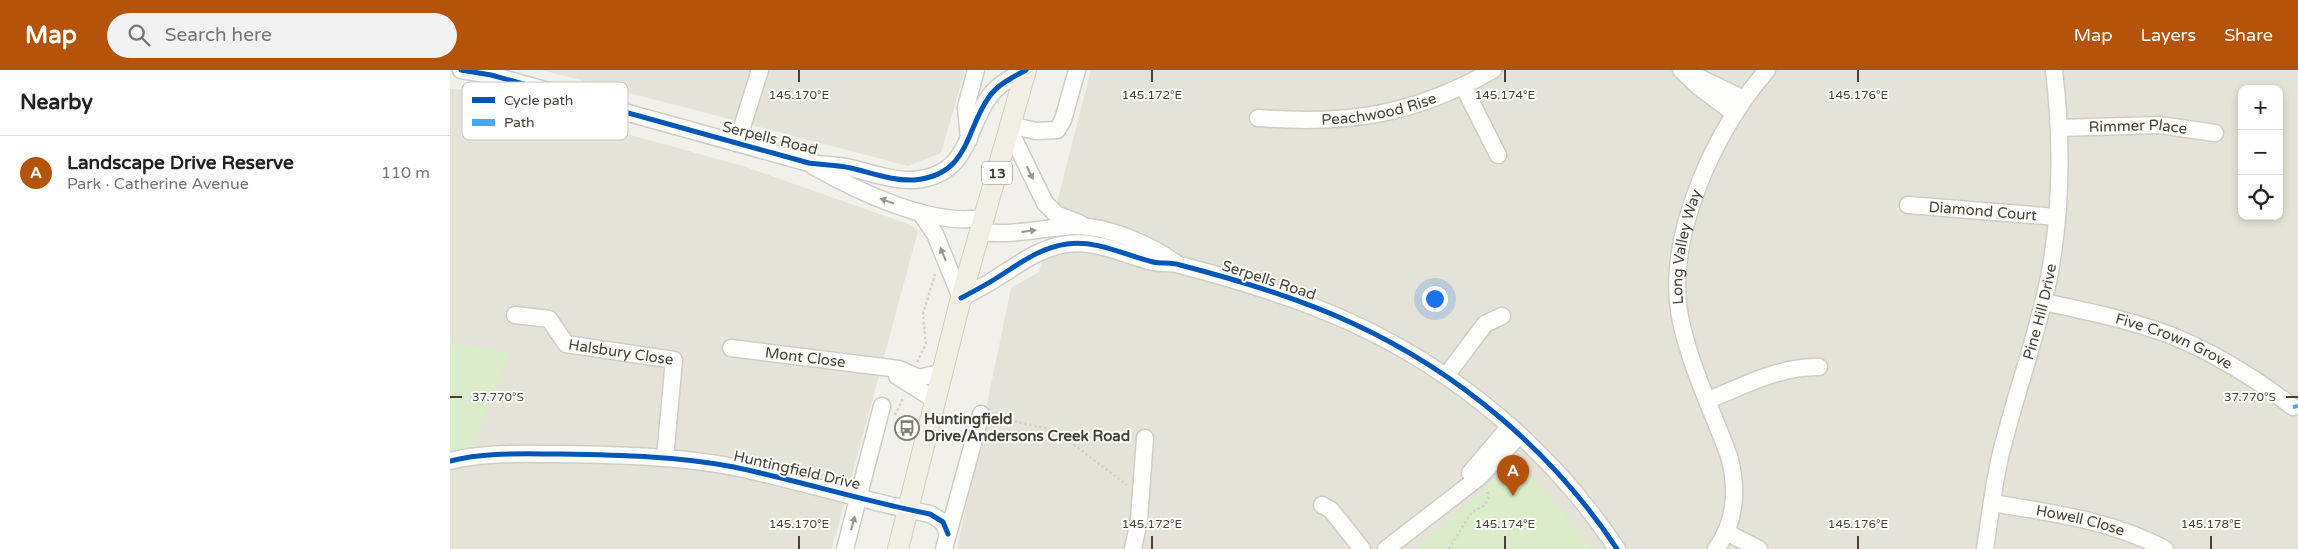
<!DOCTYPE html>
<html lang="en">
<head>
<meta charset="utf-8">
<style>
  :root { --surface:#fff; --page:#f2f2f2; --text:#222; --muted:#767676; --line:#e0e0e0; --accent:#b45309 }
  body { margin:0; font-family:"Varela Round",sans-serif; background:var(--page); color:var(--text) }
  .controls { position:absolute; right:15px; top:15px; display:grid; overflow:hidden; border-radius:10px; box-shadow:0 2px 8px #0003 }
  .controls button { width:45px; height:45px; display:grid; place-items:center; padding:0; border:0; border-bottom:1px solid var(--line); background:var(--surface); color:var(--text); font:25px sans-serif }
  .you { position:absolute; left:984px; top:228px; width:18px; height:18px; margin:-12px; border:4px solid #fff; border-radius:50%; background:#1a73e8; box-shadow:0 0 0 8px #1a73e833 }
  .badge { display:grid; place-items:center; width:32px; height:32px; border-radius:50%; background:var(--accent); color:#fff; font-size:16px; font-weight:700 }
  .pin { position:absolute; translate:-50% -41px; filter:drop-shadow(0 1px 2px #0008) }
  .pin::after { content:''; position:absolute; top:26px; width:18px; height:15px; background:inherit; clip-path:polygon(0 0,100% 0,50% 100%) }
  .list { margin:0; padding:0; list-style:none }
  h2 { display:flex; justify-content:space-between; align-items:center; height:65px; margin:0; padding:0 20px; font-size:21px }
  h2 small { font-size:16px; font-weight:400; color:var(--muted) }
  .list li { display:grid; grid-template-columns:32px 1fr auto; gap:15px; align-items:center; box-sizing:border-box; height:75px; padding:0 20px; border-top:1px solid var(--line) }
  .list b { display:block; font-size:19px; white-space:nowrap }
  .list p { margin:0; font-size:16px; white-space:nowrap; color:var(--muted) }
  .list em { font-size:16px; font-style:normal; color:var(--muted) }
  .icon { flex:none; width:28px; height:28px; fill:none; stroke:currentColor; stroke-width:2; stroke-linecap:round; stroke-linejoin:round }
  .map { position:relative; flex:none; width:1848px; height:479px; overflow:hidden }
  header { display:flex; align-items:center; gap:30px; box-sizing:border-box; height:70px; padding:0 25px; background:var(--accent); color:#fff }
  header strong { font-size:24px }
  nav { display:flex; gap:28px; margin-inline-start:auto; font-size:18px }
  .search { width:350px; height:45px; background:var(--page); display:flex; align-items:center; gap:12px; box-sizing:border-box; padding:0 18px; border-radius:28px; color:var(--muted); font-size:19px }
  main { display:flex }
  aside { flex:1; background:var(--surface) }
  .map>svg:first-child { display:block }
  .residential { fill:#e5e2d7; fill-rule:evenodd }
  .green { fill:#daecc9 }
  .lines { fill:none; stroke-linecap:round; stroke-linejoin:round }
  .minor-casing { stroke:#cfcdc7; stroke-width:19 }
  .major-casing { stroke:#d4ceb7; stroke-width:22 }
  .path { stroke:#d2cfca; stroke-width:2.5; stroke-dasharray:2.5 2.5; stroke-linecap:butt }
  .minor { stroke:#fdfdfc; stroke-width:16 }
  .major { stroke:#f1efe3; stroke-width:20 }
  .quiet { stroke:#3fa9f5; stroke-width:4; stroke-dasharray:8 4; stroke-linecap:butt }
  .cycleway-casing { stroke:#fff; stroke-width:8 }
  .cycleway { stroke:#0057b8; stroke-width:5 }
  .oneway { fill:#99968f }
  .ticks { fill:none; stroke:#474235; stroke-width:2 }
  .labels { text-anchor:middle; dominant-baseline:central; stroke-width:4; stroke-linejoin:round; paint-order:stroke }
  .shield { fill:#fff; stroke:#7e7b72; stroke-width:1 }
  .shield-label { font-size:14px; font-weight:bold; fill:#474235 }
  .street-label { font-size:15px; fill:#474235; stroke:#fff }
  .poi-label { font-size:15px; font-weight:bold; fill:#474235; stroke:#fff; text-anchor:start }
  .key { fill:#fff; stroke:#c8c6c2; stroke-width:1 }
  .key-label { font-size:14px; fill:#474235 }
  .ticks-label { font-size:12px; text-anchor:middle; fill:#474235; stroke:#fff; stroke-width:4; stroke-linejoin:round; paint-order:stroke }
</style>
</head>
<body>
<header>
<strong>Map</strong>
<div class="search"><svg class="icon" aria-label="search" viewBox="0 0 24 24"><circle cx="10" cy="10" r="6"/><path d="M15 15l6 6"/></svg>Search here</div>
<nav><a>Map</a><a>Layers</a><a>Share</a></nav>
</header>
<main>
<aside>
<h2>Nearby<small></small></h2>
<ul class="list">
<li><span class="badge">A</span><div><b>Landscape Drive Reserve</b><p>Park · Catherine Avenue</p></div><em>110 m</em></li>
</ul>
</aside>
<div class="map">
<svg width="1848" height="479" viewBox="0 0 1848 479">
  <rect width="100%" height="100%" fill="#f1f0ea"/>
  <path class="residential" d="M 92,0 L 515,0 L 491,83 L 458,96 Z
    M 641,0 L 1848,0 L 1848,479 L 507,479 L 561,218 L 589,202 ZM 1792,19 L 1829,19 L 1829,146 L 1792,146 Z
    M 0,19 L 17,20 L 293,96 L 461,155 L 468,161 L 382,479 L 0,479 Z"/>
  <path class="green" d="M 0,273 L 61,282 L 21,378 L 0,386 Z
    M 1060,395 L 1071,395 L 1111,439 L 1142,479 L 968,479 Z"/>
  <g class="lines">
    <defs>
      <g id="minor">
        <path d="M 11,0 L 41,5 L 359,93 C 373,95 387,95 401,98 C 422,103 443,111 464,110 C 520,105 515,60 539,27 C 548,14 563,7 576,0"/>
        <path d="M 1231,0 L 1249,17 L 1284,43"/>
        <path d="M 1244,5 L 1294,29"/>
        <path d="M 1013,16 L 1048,85"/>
        <path id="s1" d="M 808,48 C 898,55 964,45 1043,0"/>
        <path d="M 560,55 L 586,61 L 607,60 L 613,50 L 627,0"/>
        <path id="s2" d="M 1609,58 L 1709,55 L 1765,63"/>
        <path d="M 559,59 L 595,133 L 606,144 L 631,154"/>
        <path d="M 519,69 L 516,37 L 526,0"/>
        <path d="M 287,73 L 310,0"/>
        <path d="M 363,96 C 407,121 485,159 536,147"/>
        <path id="s3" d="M 1458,135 L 1607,147"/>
        <path d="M 470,142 L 485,164 L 511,228 C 522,222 534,216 545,209 C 568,195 588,178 617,174 C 648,170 674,185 703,192 C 712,194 721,192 730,195 C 788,210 848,228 902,253 C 1009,302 1103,382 1167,479"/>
        <path d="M 530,162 C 562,166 592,158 623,156 C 656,155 702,175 727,194"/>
        <path id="s4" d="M 1594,232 C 1636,241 1680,250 1720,265 C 1765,283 1805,308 1843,337"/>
        <path id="s5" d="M 65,245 L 99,249 L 116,274 L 224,290 L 215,388"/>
        <path id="s6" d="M 281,278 L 449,299 L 469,308 L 493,302"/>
        <path d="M 447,306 L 485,330"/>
        <path d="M 996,306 L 1035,254 L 1052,246"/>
        <path d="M 1258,330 C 1294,316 1330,296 1369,297"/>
        <path d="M 0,391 C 35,382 73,384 110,384 C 168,385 227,386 284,397 C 350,411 414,431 480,444 L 493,452 L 498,464"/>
        <path d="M 1020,403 L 1060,356"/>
        <path id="s7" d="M 1542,433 C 1602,443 1661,450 1715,479"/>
        <path d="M 872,435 L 881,440 L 912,479"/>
        <path d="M 1276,462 L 1309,479"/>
        <path d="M 395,479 L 432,336"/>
        <path d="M 494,479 L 531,344"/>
        <path d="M 683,479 L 689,450 L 695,368"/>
        <path d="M 936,479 L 1028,408 L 1070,365"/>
        <path id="s8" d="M 1266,479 C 1286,452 1288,418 1279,386 C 1263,342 1239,294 1230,247 C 1215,165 1265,61 1317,0"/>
        <path id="s9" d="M 1535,479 C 1541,440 1545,401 1556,364 C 1570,311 1588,261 1599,207 C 1612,139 1612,68 1604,0"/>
      </g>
      <path id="major" d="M 448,479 L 511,228 L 576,0"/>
    </defs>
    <use href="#minor" class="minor-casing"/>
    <use href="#major" class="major-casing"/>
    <path class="path" d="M 467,292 L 476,274 L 473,244 L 485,204
      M 445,345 L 454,327
      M 545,347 L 604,360 L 677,415
      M 999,479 L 1016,451 L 1022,442 L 1035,435 L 1039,426 L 1037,419"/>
    <use href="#minor" class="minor"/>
    <use href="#major" class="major"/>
    <path class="quiet" d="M 1843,337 L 1848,336"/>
    <defs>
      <path id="cycleway" d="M 11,0 L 41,5 L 359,93 C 373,95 387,95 401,98 C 422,103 443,111 464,110 C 520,105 515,60 539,27 C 548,14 563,7 576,0
        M 511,228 C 522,222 534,216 545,209 C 568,195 588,178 617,174 C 648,170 674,185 703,192 C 712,194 721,192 730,195 C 788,210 848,228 902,253 C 1009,302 1103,382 1167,479
        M 0,391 C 35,382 73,384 110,384 C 168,385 227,386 284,397 C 350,411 414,431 480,444 L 493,452 L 498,464"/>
    </defs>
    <use href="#cycleway" class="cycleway-casing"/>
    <use href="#cycleway" class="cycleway"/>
  </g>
  <defs><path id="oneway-solid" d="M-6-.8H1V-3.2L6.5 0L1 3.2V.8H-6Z" transform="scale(1.25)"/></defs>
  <g class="oneway">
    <use href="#oneway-solid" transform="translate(580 103) rotate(65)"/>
    <use href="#oneway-solid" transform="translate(437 131) rotate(-161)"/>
    <use href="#oneway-solid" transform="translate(579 161) rotate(-7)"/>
    <use href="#oneway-solid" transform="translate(493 184) rotate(-112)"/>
    <use href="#oneway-solid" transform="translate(403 453) rotate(-75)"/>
  </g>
  <path class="ticks" d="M 349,0 L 349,12M 702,0 L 702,12M 1055,0 L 1055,12M 1408,0 L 1408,12M 0,327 L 12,327M 1836,327 L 1848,327M 349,466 L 349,479M 702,466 L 702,479M 1055,466 L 1055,479M 1408,466 L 1408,479M 1761,466 L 1761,479"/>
  <defs>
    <symbol id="bus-ring" viewBox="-11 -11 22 22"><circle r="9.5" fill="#fff" stroke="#827f74" stroke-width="1.5"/><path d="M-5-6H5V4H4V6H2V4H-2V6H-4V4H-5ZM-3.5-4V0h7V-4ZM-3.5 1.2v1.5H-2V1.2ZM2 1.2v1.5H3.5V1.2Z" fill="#827f74"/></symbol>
  </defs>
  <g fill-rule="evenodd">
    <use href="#bus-ring" x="443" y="344" width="28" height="28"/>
  </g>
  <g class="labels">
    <rect class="shield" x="532" y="91.5" width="30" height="23" rx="4"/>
    <g class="shield-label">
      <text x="547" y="103">13</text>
    </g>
    <g class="street-label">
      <text stroke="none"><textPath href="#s1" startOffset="122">Peachwood Rise</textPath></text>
      <text stroke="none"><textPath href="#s2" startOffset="79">Rimmer Place</textPath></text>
      <text transform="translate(320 68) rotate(14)">Serpells Road</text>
      <text stroke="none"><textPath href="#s3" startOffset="75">Diamond Court</textPath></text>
      <text stroke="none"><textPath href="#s8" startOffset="316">Long Valley Way</textPath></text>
      <text transform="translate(819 210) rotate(18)">Serpells Road</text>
      <text stroke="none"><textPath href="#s9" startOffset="244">Pine Hill Drive</textPath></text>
      <text stroke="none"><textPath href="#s4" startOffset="136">Five Crown Grove</textPath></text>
      <text stroke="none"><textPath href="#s5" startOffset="120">Halsbury Close</textPath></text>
      <text stroke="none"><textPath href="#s6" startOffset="75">Mont Close</textPath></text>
      <text transform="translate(347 400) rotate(13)">Huntingfield Drive</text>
      <text stroke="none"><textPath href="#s7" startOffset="90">Howell Close</textPath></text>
    </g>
    <g class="poi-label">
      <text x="474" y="349">Huntingfield<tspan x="474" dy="17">Drive/Andersons Creek Road</tspan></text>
    </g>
  </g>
  <rect x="12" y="12" width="166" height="58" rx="8" class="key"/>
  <rect x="22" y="27" width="23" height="6" fill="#0057b8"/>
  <rect x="22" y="49" width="23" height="7" fill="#3fa9f5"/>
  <g class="key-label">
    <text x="54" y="35">Cycle path</text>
    <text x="54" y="57">Path</text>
  </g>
  <g class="ticks-label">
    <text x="349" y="29">145.170°E</text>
    <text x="702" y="29">145.172°E</text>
    <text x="1055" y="29">145.174°E</text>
    <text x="1408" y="29">145.176°E</text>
    <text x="48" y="331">37.770°S</text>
    <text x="1800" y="331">37.770°S</text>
    <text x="349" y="458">145.170°E</text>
    <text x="702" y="458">145.172°E</text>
    <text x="1055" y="458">145.174°E</text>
    <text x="1408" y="458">145.176°E</text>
    <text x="1761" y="458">145.178°E</text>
  </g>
</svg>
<div class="controls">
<button>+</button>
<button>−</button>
<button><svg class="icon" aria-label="locate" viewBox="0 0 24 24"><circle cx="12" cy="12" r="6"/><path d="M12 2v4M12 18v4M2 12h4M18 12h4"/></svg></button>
</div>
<div class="you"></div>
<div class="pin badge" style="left:1063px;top:426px">A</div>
</div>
</main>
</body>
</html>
